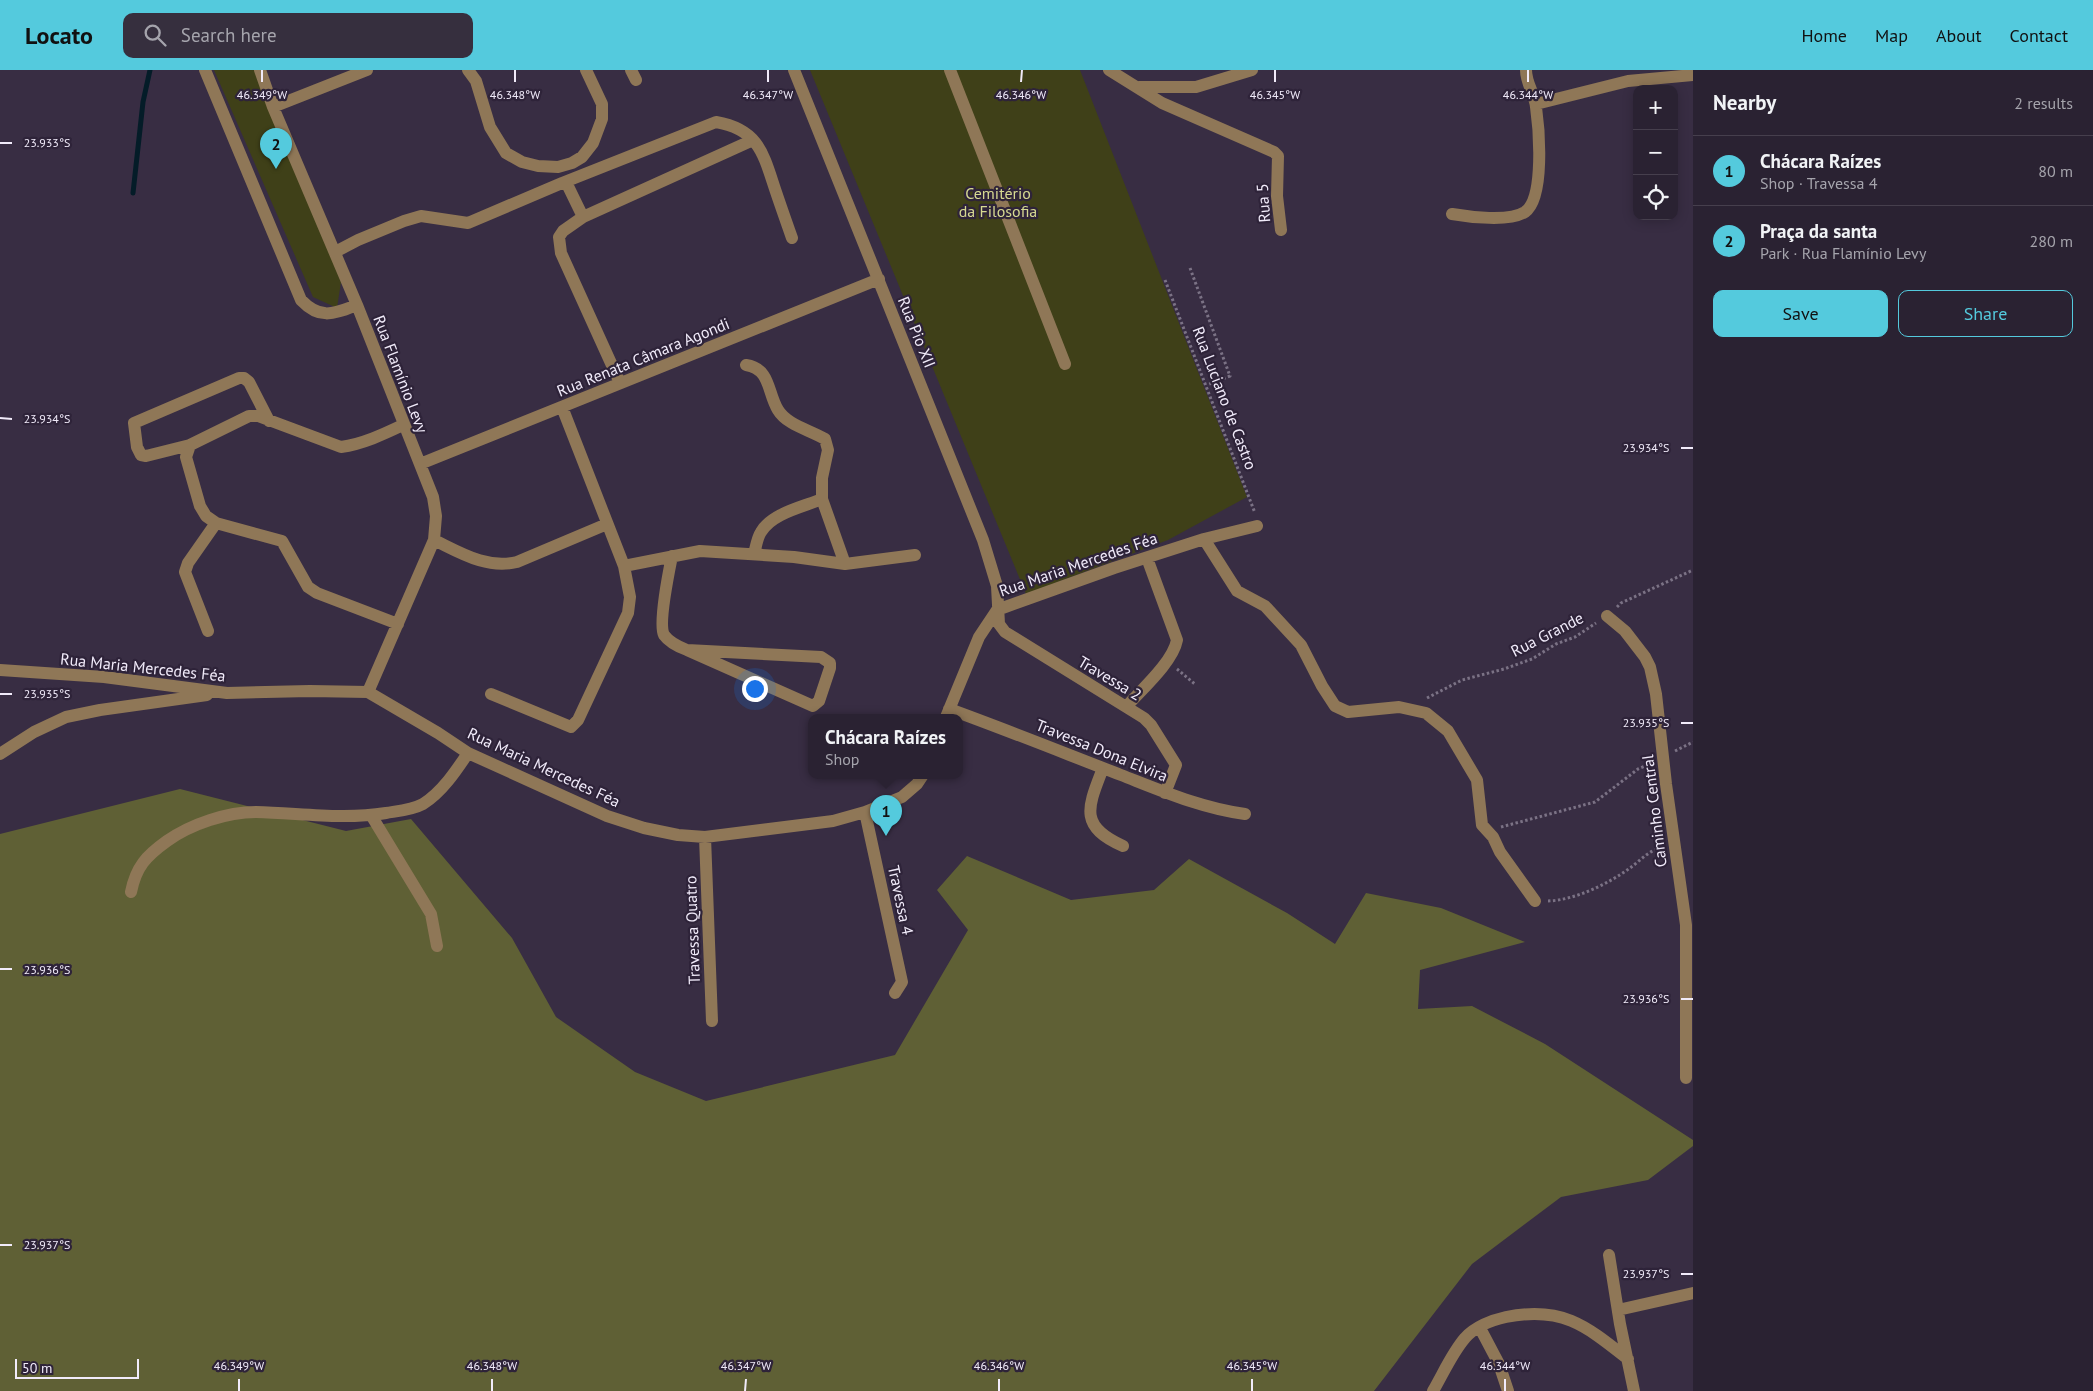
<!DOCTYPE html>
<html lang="en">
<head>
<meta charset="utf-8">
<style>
  :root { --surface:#2a2232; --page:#362f3e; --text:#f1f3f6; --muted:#a5a4ac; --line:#463f4d; --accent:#54cadd }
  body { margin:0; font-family:"PT Sans",sans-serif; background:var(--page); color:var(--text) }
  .controls { position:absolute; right:15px; top:15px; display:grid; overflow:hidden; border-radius:10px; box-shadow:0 2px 12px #0003 }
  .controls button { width:45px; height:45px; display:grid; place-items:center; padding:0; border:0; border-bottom:1px solid var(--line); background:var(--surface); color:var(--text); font:25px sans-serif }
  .scale { position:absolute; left:15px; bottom:12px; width:124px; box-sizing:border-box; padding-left:5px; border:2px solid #f1ebfa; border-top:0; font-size:14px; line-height:18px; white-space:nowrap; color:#f1ebfa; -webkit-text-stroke:4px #2e2339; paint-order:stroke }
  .you { position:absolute; left:754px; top:618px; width:18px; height:18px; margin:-12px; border:4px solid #fff; border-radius:50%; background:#1a73e8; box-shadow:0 0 0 8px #1a73e833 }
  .badge { display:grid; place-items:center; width:32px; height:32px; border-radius:50%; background:var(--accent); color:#111; font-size:16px; font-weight:700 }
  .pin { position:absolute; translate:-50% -41px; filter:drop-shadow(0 1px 2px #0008) }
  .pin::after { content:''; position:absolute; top:26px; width:18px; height:15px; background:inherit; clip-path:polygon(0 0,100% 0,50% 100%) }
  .popup { position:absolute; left:808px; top:644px; width:155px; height:65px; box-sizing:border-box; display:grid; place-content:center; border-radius:10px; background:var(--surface); filter:drop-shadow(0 1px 4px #0005); font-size:16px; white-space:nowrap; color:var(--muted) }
  .popup b { font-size:19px; color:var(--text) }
  .popup::after { content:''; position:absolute; left:50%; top:100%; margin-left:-10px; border:10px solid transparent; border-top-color:var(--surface) }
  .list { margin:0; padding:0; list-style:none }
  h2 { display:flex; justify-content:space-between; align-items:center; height:65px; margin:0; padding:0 20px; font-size:21px }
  h2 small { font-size:16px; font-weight:400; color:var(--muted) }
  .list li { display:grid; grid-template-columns:32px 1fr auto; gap:15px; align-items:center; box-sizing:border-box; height:70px; padding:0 20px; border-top:1px solid var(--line) }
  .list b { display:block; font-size:19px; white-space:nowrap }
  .list p { margin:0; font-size:16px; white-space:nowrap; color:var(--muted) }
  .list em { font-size:16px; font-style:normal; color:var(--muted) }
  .actions { display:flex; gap:10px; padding:15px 20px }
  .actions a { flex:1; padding:11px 0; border:1px solid var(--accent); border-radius:10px; text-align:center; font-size:18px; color:var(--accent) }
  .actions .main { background:var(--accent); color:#111 }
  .icon { flex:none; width:28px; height:28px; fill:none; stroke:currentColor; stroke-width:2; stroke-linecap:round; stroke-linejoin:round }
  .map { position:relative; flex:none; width:1693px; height:1321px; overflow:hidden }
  header { display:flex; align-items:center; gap:30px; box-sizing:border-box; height:70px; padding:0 25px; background:var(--accent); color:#111 }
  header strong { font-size:24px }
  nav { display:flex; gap:28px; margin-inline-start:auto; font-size:18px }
  .search { width:350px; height:45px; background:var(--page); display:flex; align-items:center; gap:12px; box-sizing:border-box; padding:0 18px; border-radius:10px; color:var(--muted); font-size:19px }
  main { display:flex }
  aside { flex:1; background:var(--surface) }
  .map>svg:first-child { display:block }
  .green { fill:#3f4018 }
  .forest { fill:#5f6035 }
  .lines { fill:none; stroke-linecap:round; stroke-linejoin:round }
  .stream { stroke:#041c28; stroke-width:5 }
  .path { stroke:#7b7285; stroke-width:3; stroke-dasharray:2.5 2.5; stroke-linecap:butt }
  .minor { stroke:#8f7757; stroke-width:12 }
  .ticks { fill:none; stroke:#f1ebfa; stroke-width:2 }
  .labels { text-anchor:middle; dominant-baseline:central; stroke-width:4.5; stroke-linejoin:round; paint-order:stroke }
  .park-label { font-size:16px; fill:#d6d991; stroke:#2e2339 }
  .street-label { font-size:16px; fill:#f1ebfa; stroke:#2e2339 }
  .ticks-label { font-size:12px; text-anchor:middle; fill:#f1ebfa; stroke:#2e2339; stroke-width:4.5; stroke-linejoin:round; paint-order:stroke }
</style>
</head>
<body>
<header>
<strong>Locato</strong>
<div class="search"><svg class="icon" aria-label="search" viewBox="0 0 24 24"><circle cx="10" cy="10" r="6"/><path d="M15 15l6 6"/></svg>Search here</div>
<nav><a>Home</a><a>Map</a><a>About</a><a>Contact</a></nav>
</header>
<main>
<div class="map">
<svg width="1693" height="1321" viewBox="0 0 1693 1321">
  <rect width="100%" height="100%" fill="#382d43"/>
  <path class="green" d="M 214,0 L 257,0 L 341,212 L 337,238 L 313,227 Z
    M 810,0 L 1080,0 L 1247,427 L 1168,470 L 1026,524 Z"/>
  <path class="forest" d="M 180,719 L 346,761 L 411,749 L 512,868 L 556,947 L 635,1002 L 706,1031 L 895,985 L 968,860 L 937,820 L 967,786 L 1071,830 L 1154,820 L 1189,789 L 1287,843 L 1335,874 L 1366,823 L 1441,838 L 1525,872 L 1420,900 L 1418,939 L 1472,936 L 1545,974 L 1693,1070 L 1693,1076 L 1648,1110 L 1561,1127 L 1472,1194 L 1374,1321 L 0,1321 L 0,764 Z"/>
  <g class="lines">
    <path class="stream" d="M 133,123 L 143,32 L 150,0"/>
    <path class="path" d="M 1190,198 L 1230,306 L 1207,315
      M 1165,210 L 1255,443
      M 1617,537 L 1621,533 L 1693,500
      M 1177,599 L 1196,615
      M 1427,628 L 1462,610 L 1504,599 L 1532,589 L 1556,574 L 1575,567 L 1596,553
      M 1675,681 L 1693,672
      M 1501,757 L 1595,732 L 1638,699 L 1650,694
      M 1548,831 C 1575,830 1608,814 1630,798 C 1640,791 1650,779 1662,778"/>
    <path class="minor" d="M 205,0 L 301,230 C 320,250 333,244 357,235
      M 260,0 L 273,37 L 357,235 L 433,427 L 436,446 L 434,470 L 368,622
      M 468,0 L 476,11 L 490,57 L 506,83 L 522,92 L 538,96 L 558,97 L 572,93 L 582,87 L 593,73 L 602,49 L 602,34 L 586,0
      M 631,0 L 636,10
      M 794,0 L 983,470 L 997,516 L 999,554 L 1005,562 L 1144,648 L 1151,655 L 1176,695 L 1165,723
      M 950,0 L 1065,294
      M 1109,0 L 1162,33 L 1274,82 L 1278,86 L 1277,126 L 1281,160
      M 1139,17 L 1196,17 L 1252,0
      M 1536,34 L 1628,11 L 1693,5
      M 273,37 L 367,0
      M 566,112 L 583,147 L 753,70
      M 1452,144 C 1469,147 1510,152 1525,142 C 1545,128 1539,58 1536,37 C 1535,24 1526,14 1526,0
      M 583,147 L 563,161 L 559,167 L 561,183 L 620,313
      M 335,182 L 358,170 L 404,151 L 421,146 L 468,153 L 562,113 L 716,52 C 757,59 763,82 774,116 C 780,134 786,151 792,168
      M 746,295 C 771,299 767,322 778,340 C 787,355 810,360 825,369 L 828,380 L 822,408 L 822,429 L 845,494
      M 190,375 L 146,386 L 141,385 L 137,377 L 134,353 L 239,308 L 244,308 L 249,312 L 269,351
      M 420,394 L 879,209
      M 1204,469 L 1237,521 L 1265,536 L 1301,575 L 1322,616 L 1335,636 L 1348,642 L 1399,637 L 1426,643 L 1448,661 L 1477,710 L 1482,755 L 1493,767 L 1500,782 L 1535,831
      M 434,470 C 461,483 486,499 517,492 L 607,454
      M 754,484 C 756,477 757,468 761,462 C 772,443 803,437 822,429
      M 672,486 C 669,501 658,554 664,565 C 669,572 679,577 687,580 L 821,587 L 830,593 L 830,598 L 819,631 L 813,636 L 687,580
      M 624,496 L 700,481 L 794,487 L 845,494 L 915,485
      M 1607,546 L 1625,561 L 1645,587 L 1650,597 L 1656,624 L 1666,714 L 1686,855 L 1686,1008
      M 398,554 L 317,523 L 308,517 L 282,471 L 216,453 L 206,446 L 200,436 L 186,387 L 190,375 L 249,346 L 258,346 L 341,377 C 363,374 384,364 403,355
      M 208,561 L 185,502 L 188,493 L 216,453
      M 0,600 L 104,607 L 227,623 L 310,621 L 368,622 L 438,663 L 468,683 L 607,746 L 644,758 L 678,765 L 705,767 L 833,751 L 865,742 L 902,727 L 917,714 L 923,705
      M 491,624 L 571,657 L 578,650 L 628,543 L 630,527 L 624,496 L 562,337
      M 1127,636 C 1141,620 1173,592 1177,570 L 1147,488
      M 949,639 C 1007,660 1064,683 1121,705 C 1162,721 1201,738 1245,744
      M 946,647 L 979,567 L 997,540 L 1114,498 L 1204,469 L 1257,456
      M 0,684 L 34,662 L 66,647 L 100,640 L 207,625
      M 1103,698 C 1088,737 1078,756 1123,776
      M 865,742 L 902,912 L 895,923
      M 371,745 L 431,844 L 437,876
      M 705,767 L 712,951
      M 131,822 C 136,797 146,786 167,771 C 191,754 227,742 256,742 C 300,743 342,750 386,743 C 398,741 412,740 423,734 C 442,722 456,701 468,683
      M 1609,1185 L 1620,1254 L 1634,1321
      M 1618,1240 L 1693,1223
      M 1480,1258 L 1499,1294 L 1508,1321
      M 1433,1321 C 1443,1304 1452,1283 1465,1268 C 1475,1257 1492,1250 1506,1247 C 1562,1236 1585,1255 1628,1289"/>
  </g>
  <path class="ticks" d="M 262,12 L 262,0M 515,12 L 515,0M 768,12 L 768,0M 1021,12 L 1022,0M 1275,12 L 1275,0M 1528,12 L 1528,0M 0,73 L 12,73M 0,348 L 12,349M 1681,378 L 1693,378M 0,624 L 12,624M 1681,653 L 1693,653M 0,899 L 12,899M 1681,929 L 1693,929M 0,1175 L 12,1175M 1681,1204 L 1693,1204M 239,1321 L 239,1309M 492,1321 L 492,1309M 745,1321 L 746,1309M 999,1321 L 999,1309M 1252,1321 L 1252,1309M 1505,1321 L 1505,1309"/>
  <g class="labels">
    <g class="park-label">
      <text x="998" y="123">Cemitério<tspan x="998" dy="18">da Filosofia</tspan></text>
    </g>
    <g class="street-label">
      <text transform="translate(1263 133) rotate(-94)">Rua 5</text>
      <text transform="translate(917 262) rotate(68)">Rua Pio XII</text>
      <text transform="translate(643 287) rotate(-22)">Rua Renata Câmara Agondi</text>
      <text transform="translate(401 304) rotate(69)">Rua Flamínio Levy</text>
      <text transform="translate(1225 328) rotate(69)">Rua Luciano de Castro</text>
      <text transform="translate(1078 494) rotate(-19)">Rua Maria Mercedes Féa</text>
      <text transform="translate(1547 564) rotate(-27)">Rua Grande</text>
      <text transform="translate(143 597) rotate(6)">Rua Maria Mercedes Féa</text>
      <text transform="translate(1110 608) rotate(31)">Travessa 2</text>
      <text transform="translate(1102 680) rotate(22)">Travessa Dona Elvira</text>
      <text transform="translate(544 697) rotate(25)">Rua Maria Mercedes Féa</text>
      <text transform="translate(1654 741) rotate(-97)">Caminho Central</text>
      <text transform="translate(901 830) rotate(78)">Travessa 4</text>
      <text transform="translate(692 860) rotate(-92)">Travessa Quatro</text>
    </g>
  </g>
  <g class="ticks-label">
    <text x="262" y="29">46.349°W</text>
    <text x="515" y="29">46.348°W</text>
    <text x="768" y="29">46.347°W</text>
    <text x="1021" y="29">46.346°W</text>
    <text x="1275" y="29">46.345°W</text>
    <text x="1528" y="29">46.344°W</text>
    <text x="47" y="77">23.933°S</text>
    <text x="47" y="353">23.934°S</text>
    <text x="1646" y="382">23.934°S</text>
    <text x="47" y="628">23.935°S</text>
    <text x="1646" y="657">23.935°S</text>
    <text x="47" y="904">23.936°S</text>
    <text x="1646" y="933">23.936°S</text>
    <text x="47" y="1179">23.937°S</text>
    <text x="1646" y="1208">23.937°S</text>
    <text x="239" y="1300">46.349°W</text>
    <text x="492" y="1300">46.348°W</text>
    <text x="746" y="1300">46.347°W</text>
    <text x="999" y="1300">46.346°W</text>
    <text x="1252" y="1300">46.345°W</text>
    <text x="1505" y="1300">46.344°W</text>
  </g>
</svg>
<div class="controls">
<button>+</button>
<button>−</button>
<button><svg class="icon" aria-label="locate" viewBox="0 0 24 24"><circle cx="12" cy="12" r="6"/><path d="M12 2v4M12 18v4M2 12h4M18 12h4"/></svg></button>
</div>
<div class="scale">50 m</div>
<div class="you"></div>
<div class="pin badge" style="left:886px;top:766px">1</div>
<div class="popup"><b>Chácara Raízes</b>Shop</div>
<div class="pin badge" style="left:276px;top:99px">2</div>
</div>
<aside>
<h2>Nearby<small>2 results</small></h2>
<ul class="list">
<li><span class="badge">1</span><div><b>Chácara Raízes</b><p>Shop · Travessa 4</p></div><em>80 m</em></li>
<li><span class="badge">2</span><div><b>Praça da santa</b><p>Park · Rua Flamínio Levy</p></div><em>280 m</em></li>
</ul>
<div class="actions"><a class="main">Save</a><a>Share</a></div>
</aside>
</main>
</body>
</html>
